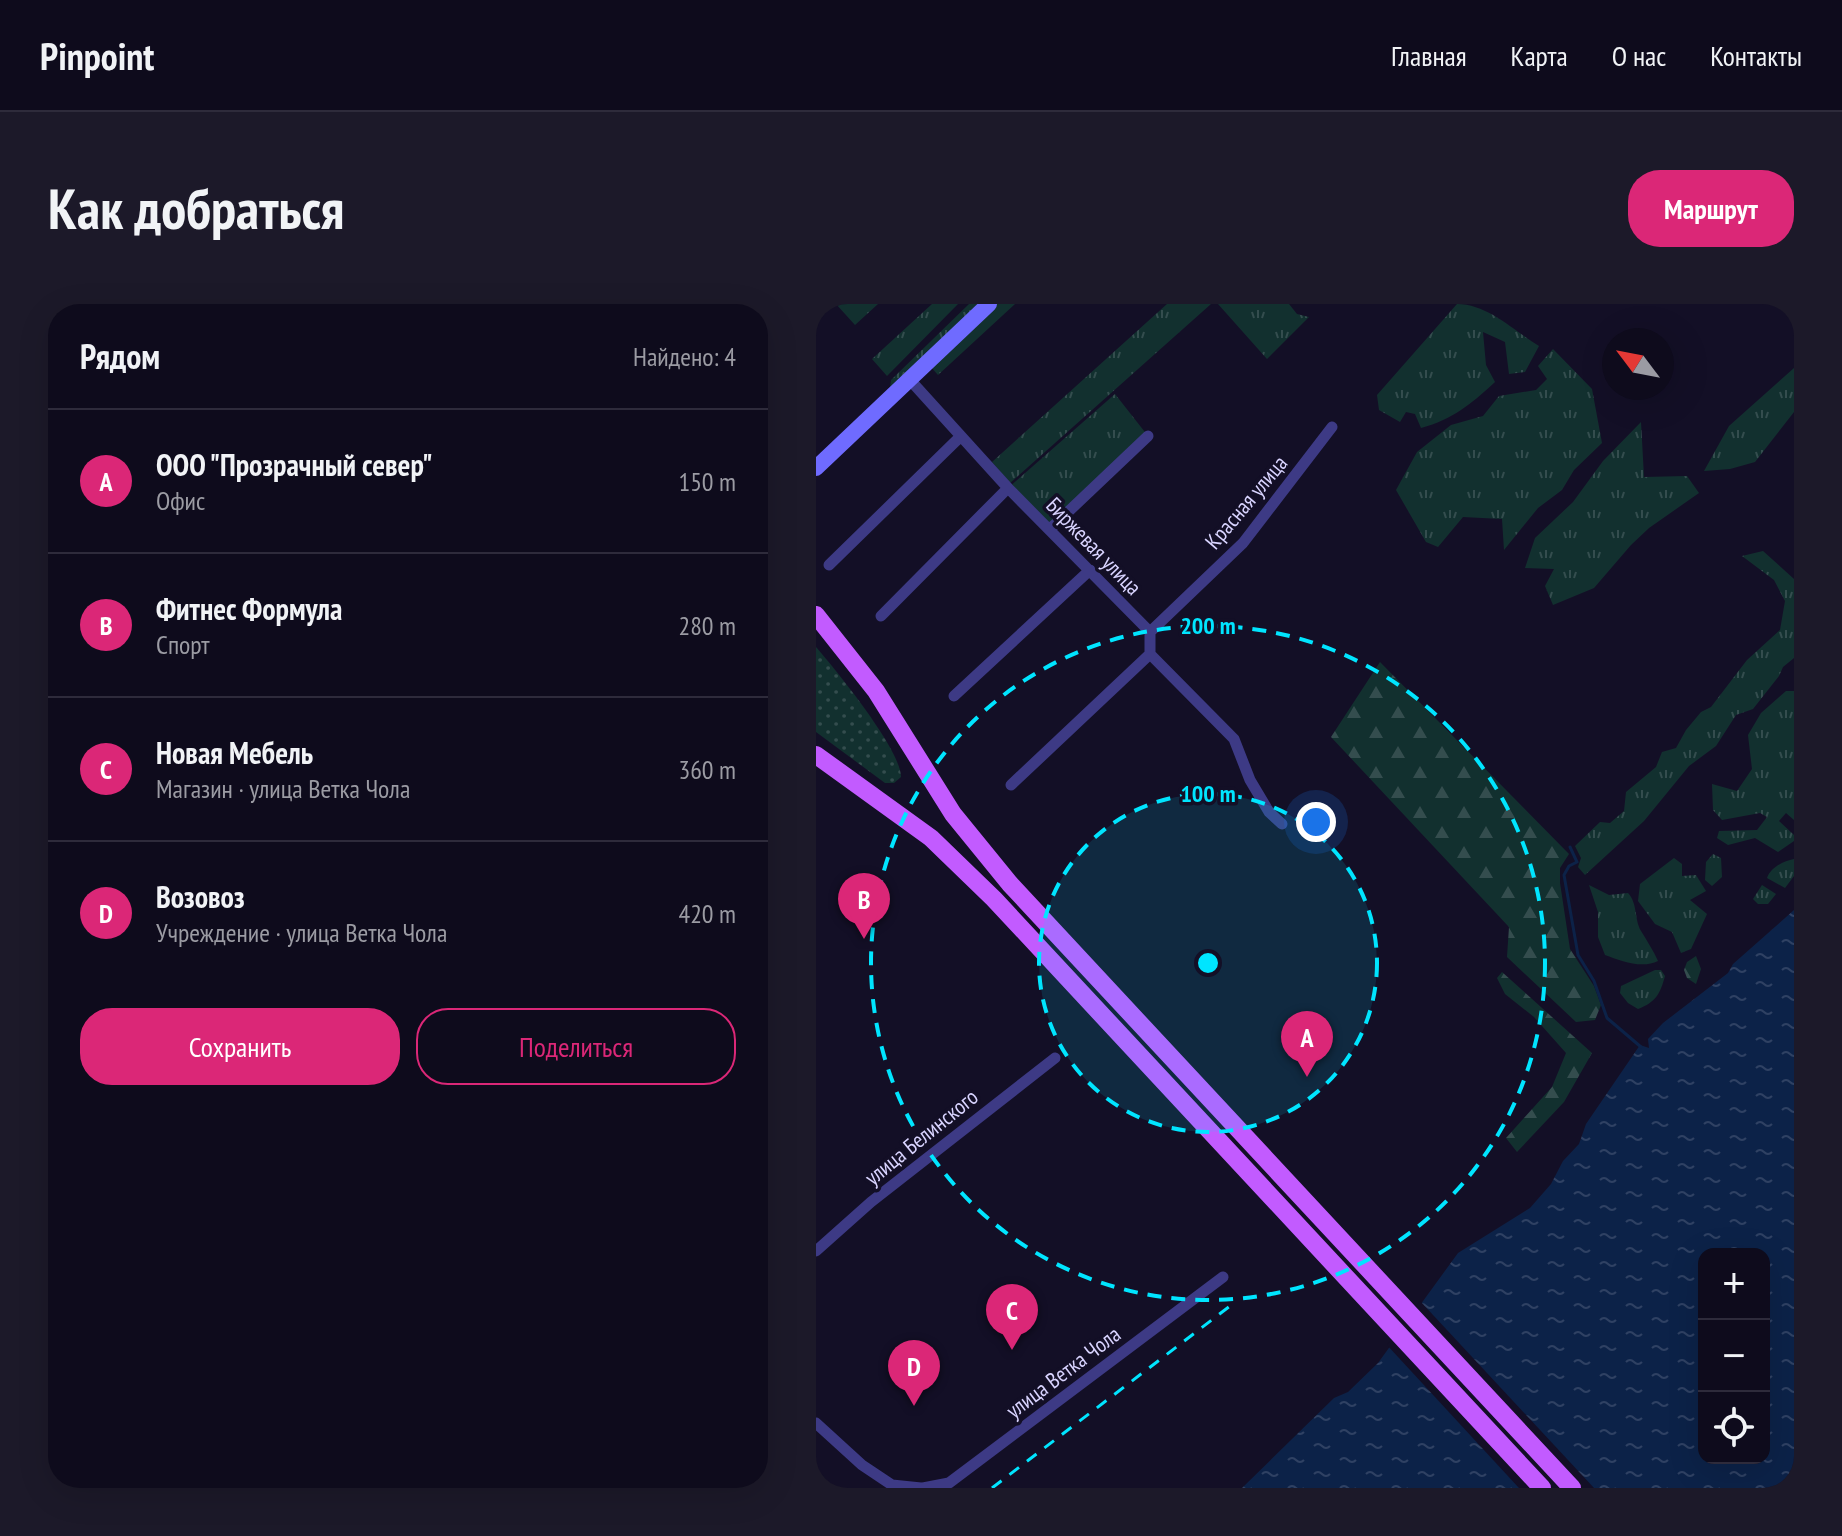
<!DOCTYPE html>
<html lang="ru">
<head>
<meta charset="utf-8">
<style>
  :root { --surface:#0e0b1c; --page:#1c1929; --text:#f1f3f6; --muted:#9b9ba3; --line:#2e2b3b; --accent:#db2777 }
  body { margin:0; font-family:"PT Sans Narrow",sans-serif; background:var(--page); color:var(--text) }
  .controls { position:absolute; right:24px; bottom:24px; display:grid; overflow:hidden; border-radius:16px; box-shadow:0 8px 32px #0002 }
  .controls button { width:72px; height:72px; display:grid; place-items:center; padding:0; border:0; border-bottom:2px solid var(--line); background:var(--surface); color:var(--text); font:40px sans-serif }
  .compass { position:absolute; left:786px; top:24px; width:72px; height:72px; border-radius:50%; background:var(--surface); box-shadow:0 8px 32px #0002; rotate:302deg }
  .you { position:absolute; left:500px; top:518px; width:28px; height:28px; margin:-20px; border:6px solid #fff; border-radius:50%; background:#1a73e8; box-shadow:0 0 0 12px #1a73e833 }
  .badge { display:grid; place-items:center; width:52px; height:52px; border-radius:50%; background:var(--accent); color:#fff; font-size:26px; font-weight:700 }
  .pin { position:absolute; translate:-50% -66px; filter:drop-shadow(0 2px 4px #0008) }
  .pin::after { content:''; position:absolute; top:42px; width:28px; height:24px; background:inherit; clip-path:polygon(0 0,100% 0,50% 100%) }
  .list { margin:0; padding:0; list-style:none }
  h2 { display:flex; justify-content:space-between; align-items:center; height:104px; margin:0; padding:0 32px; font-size:34px }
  h2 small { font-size:26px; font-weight:400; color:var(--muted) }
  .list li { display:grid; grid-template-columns:52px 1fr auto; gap:24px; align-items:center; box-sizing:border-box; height:144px; padding:0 32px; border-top:2px solid var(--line) }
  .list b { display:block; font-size:30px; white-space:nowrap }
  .list p { margin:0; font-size:26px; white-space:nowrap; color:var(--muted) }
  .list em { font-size:26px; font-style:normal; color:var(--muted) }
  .actions { display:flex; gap:16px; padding:24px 32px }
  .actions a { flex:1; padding:18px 0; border:2px solid var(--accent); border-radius:32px; text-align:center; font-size:28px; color:var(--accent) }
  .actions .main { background:var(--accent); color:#fff }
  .icon { flex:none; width:44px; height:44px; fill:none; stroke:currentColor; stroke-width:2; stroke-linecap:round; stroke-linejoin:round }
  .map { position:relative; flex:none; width:978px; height:1184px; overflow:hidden; border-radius:32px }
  header { display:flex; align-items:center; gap:48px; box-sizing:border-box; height:112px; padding:0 40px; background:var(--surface); border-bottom:2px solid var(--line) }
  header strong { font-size:38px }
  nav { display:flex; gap:44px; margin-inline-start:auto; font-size:28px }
  .intro { display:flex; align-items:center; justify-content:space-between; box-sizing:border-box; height:192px; padding:0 48px }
  h1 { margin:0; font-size:56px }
  .button { padding:20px 36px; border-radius:32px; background:var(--accent); color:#fff; font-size:28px; font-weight:700 }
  main { display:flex; gap:48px; padding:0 48px }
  aside { flex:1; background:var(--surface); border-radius:32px; box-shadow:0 8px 32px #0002 }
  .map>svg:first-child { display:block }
  .grass { fill:url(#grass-tufts) }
  .forest { fill:url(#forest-firs) }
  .park { fill:url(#park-dots) }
  .water { fill:url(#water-ripples); fill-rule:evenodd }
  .pier { fill:#130f26 }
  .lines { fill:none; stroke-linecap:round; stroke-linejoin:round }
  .stream { stroke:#0c2248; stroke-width:3 }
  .street { stroke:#3d3a85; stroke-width:11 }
  .secondary { stroke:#6f6bff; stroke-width:16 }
  .primary { stroke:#c25bff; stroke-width:18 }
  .rail { stroke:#00e5ff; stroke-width:3; stroke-dasharray:12 10; stroke-linecap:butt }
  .ring { fill:none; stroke:#00e5ff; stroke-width:4; stroke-dasharray:14 10 }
  .labels { text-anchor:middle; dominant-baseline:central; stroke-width:7; stroke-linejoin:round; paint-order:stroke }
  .street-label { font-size:22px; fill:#d9d4ff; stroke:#130f26 }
  .centre { fill:#00e5ff; stroke:#130f26; stroke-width:4 }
  .ring-label { font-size:24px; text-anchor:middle; font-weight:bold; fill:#00e5ff; stroke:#130f26; stroke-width:7; stroke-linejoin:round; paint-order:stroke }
</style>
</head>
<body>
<header>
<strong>Pinpoint</strong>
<nav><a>Главная</a><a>Карта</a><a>О нас</a><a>Контакты</a></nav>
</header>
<div class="intro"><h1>Как добраться</h1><a class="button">Маршрут</a></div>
<main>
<aside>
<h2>Рядом<small>Найдено: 4</small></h2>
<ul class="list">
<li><span class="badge">A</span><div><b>ООО &quot;Прозрачный север&quot;</b><p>Офис</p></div><em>150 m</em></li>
<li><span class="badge">B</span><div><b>Фитнес Формула</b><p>Спорт</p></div><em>280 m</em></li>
<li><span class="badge">C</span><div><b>Новая Мебель</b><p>Магазин · улица Ветка Чола</p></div><em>360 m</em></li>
<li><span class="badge">D</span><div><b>Возовоз</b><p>Учреждение · улица Ветка Чола</p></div><em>420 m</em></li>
</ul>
<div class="actions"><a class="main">Сохранить</a><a>Поделиться</a></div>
</aside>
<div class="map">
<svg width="978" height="1184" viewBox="0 0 978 1184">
  <defs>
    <pattern id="grass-tufts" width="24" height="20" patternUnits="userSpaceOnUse" patternTransform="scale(2)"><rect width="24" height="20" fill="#12302f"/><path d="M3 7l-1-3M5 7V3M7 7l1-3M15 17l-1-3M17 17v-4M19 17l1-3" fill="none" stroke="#344d4e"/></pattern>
    <pattern id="forest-firs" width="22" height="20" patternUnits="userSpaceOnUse" patternTransform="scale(2)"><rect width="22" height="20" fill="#12302f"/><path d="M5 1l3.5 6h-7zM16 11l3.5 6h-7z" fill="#344d4e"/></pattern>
    <pattern id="park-dots" width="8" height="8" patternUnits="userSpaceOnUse" patternTransform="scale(2)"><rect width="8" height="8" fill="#12302f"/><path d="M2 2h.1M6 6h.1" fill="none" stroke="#344d4e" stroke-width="1.8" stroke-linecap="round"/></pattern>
    <pattern id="water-ripples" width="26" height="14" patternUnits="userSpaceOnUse" patternTransform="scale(2)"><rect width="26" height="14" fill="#0c2248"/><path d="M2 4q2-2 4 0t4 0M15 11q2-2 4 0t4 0" fill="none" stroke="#2f4163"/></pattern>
  </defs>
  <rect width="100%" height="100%" fill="#130f26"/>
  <path class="grass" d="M 20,0 L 62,0 L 39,21 Z
    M 116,0 L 142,0 L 71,72 L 56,55 Z
    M 153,0 L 162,0 L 74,84 L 75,76 Z
    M 181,0 L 199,0 L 122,71 L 115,63 Z
    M 351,0 L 395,0 L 194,179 L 176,158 Z
    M 402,0 L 473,0 L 481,10 L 493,13 L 451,55 Z
    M 641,0 C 672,0 698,27 723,42 L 709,68 L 693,70 L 689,38 L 667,28 L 670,61 L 679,78 C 654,101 637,115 605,124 L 599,110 L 590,108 L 584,118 L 563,106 L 561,91 Z
    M 737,45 L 776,85 L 786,139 L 758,166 L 746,186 L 722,204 L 688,246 L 686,215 L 647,213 L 622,243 L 610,238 L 580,186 L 601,148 L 635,121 L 667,112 L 683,92 L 720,86 L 731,75 L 722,62 Z
    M 978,64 L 978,108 L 939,158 L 914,165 L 888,167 L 913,122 Z
    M 299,90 L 332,132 L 234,225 L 192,184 Z
    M 825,118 L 828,173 L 871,172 L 883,189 L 833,224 L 815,241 L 778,284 L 737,301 L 729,282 L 738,265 L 709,264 L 719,234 L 757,198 L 787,157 Z
    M 947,247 L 978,275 L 978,354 L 967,363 L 963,372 L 937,405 L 920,411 L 900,442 L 873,462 L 828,517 L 769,571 L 762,563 L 765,554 L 759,542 L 784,518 L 794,519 L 808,507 L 810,488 L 840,463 L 846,448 L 860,444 L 870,426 L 885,408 L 895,403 L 931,356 L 964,326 L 969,297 L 958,276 L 926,252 Z
    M 970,387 L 978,387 L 978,516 L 970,509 L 963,517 L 978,531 L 978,537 L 962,548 L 939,534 L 912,541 L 901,534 L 903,527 L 941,526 L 951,513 L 944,509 L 906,516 L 897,506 L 896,480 L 921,487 L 936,465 L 932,431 L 945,409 Z
    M 897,550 L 905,554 L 906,573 L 896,582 L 889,576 L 890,558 Z
    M 858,554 L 866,560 L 866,572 L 880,571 L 890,587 L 874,596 L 891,610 L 875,645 L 865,649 L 856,628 L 839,620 L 822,597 L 824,580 Z
    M 978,555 L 978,572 L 969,584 L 951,574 C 955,563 968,557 978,555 Z
    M 773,581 L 793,591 L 812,589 C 822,600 818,615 825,627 C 831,637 837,646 842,657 C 826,665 805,657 789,651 L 782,633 L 782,608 Z
    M 946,581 L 960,590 L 952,600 L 942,600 L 937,595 Z
    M 839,666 L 845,666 L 849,672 C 844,690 840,698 822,705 L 812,699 L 804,689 L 805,682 Z"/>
  <path class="forest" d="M 564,358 L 753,550 L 744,564 L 744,579 L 754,645 L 778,682 L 785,701 L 779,716 L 760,718 L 691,653 L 693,623 L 515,433 Z
    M 880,652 L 885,665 L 880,680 L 871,674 L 868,666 L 871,658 Z
    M 686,668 L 776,749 L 748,798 L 701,848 L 690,834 L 736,783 L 750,749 L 718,713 L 689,690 L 681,674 Z"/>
  <path class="park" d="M 0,343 C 20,366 85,446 85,473 L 78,479 L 69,479 L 0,428 Z"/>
  <path class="water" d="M 978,606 L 978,1184 L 426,1184 L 518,1094 L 532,1088 L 562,1059 L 642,949 L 714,904 L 735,880 L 747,857 L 763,840 L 770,820 L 824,741 L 833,744 L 832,735 L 847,719 L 912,669 L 917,660 ZM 888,950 L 948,950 L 948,1154 L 888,1154 Z"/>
  <path class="pier" d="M 604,997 L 778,1184 L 703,1184 L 571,1041 Z"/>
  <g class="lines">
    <path class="stream" d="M 754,543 L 761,558 L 753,562 L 748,571 L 762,651 L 778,677 L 791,714 L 825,743"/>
    <path class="street" d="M 95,77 L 192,184 L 334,328 L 334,350 L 418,435 L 434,476 L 453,508 L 466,520
      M 234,225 L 332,132
      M 13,261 L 145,132
      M 65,312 L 192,184
      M 334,328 L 427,239 L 516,123
      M 138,392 L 274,266
      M 195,481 L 334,350
      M 0,947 L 55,898 L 239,754
      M 0,1119 L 46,1161 L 76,1181 L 105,1184
      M 107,1184 L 133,1179 L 407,973"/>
    <path class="secondary" d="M 0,164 L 173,0"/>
    <path class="primary" d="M 0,311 L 60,387 L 137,510 L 194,580 L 756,1184
      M 0,451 L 115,534 L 178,595 L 726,1184"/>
    <path class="rail" d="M 176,1184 L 414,1002"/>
  </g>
  <circle cx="392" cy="659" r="169" fill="#00e5ff" fill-opacity=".12"/>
  <g class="ring">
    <circle cx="392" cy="659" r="169"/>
    <circle cx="392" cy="659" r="337"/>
  </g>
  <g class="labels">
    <g class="street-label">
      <text transform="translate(430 198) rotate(-50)">Красная улица</text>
      <text transform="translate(278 242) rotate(46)">Биржевая улица</text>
      <text transform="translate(105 833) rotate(-39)">улица Белинского</text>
      <text transform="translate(247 1068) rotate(-37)">улица Ветка Чола</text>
    </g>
  </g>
  <circle cx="392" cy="659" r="12" class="centre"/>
  <g class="ring-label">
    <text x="392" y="330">200 m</text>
    <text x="392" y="498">100 m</text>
  </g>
</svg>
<div class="controls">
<button>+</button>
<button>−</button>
<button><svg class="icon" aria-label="locate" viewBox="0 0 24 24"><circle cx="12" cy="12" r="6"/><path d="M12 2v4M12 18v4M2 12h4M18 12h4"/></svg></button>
</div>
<svg class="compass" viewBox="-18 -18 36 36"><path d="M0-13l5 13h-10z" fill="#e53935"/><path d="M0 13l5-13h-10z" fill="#9b9ba3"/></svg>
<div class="you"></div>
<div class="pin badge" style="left:491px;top:773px">A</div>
<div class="pin badge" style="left:48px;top:635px">B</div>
<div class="pin badge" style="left:196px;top:1046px">C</div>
<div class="pin badge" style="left:98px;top:1102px">D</div>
</div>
</main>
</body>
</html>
